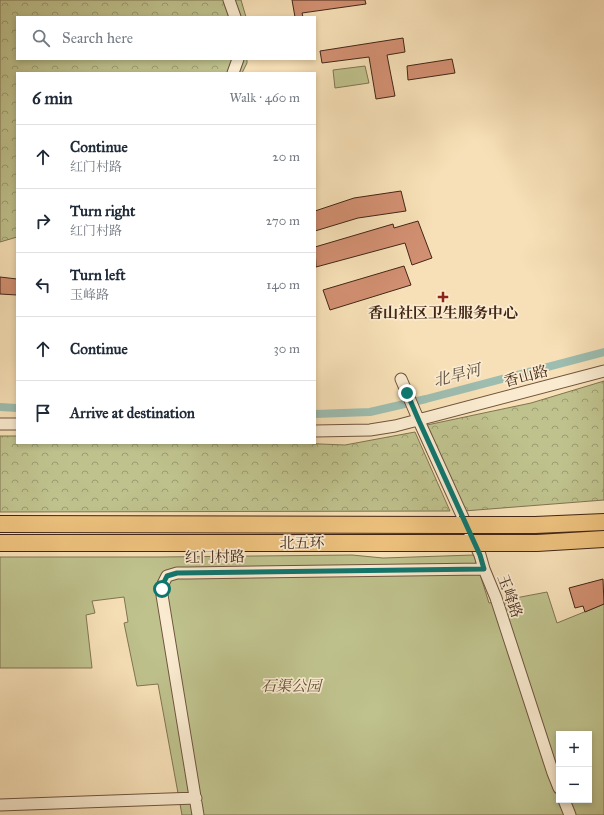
<!DOCTYPE html>
<html lang="en">
<head>
<meta charset="utf-8">
<style>
  :root { --surface:#fff; --page:#f2f2f3; --text:#1f2937; --muted:#747a83; --line:#e0e1e3 }
  body { margin:0; font-family:"IM FELL Great Primer","Noto Serif SC",serif; background:var(--page); color:var(--text) }
  .controls { position:absolute; right:12px; bottom:12px; display:grid; overflow:hidden; border-radius:0px; box-shadow:0 2px 6px #0003 }
  .controls button { width:36px; height:36px; display:grid; place-items:center; padding:0; border:0; border-bottom:1px solid var(--line); background:var(--surface); color:var(--text); font:20px sans-serif }
  .stop { position:absolute; width:12px; height:12px; margin:-9px; border:3px solid #0f766e; border-radius:50%; background:#fff }
  .stop.end { background:#0f766e; border-color:#fff; box-shadow:0 1px 4px #0008 }
  .list { margin:0; padding:0; list-style:none }
  h2 { display:flex; justify-content:space-between; align-items:center; height:52px; margin:0; padding:0 16px; font-size:17px }
  h2 small { font-size:13px; font-weight:400; color:var(--muted) }
  .list li { display:grid; grid-template-columns:26px 1fr auto; gap:12px; align-items:center; box-sizing:border-box; height:64px; padding:0 16px; border-top:1px solid var(--line) }
  .list b { display:block; font-size:15px; white-space:nowrap }
  .list p { margin:0; font-size:13px; white-space:nowrap; color:var(--muted) }
  .list em { font-size:13px; font-style:normal; color:var(--muted) }
  .icon { flex:none; width:22px; height:22px; fill:none; stroke:currentColor; stroke-width:2; stroke-linecap:round; stroke-linejoin:round }
  .map { position:relative; flex:none; width:604px; height:815px; overflow:hidden }
  .search { position:absolute; background:var(--surface); box-shadow:0 2px 6px #0003; left:16px; top:16px; width:300px; height:44px; display:flex; align-items:center; gap:10px; box-sizing:border-box; padding:0 14px; border-radius:0px; color:var(--muted); font-size:15px }
  .panel { position:absolute; background:var(--surface); box-shadow:0 2px 6px #0003; left:16px; top:72px; width:300px; height:372px; border-radius:0px }
  .map>svg:first-child { display:block }
  .forest { fill:url(#forest-crowns); stroke:#807452 }
  .green { fill:#bfc28d; stroke:#807452; fill-rule:evenodd }
  .lines { fill:none; stroke-linecap:round; stroke-linejoin:round }
  .canal { stroke:#9dbdb0; stroke-width:8 }
  .building { fill:#d29072; stroke:#422516 }
  .minor-casing { stroke:#6f543e; stroke-width:13 }
  .highway-casing { stroke:#422516; stroke-width:18 }
  .minor { stroke:#faebd0; stroke-width:11 }
  .highway { stroke:#ecc07c; stroke-width:16 }
  .highway-bridge-casing { stroke:#422516; stroke-width:18; stroke-linecap:butt }
  .highway-bridge { stroke:#ecc07c; stroke-width:16 }
  .route { stroke:#0f766e; stroke-width:5 }
  .poi-dot { fill:#8f2418; stroke:#faebd0; stroke-width:1.5 }
  .labels { text-anchor:middle; dominant-baseline:central; stroke-width:3.5; stroke-linejoin:round; paint-order:stroke }
  .poi-label { font-size:15px; font-weight:bold; fill:#422516; stroke:#faebd0 }
  .street-label { font-size:15px; fill:#422516; stroke:#faebd0 }
  .park-label { font-size:15px; font-style:italic; fill:#614c34; stroke:#faebd0 }
  .water-label { font-size:16px; font-style:italic; fill:#594b3c; stroke:#faebd0 }
</style>
</head>
<body>
<div class="map">
<svg width="604" height="815" viewBox="0 0 604 815">
  <defs>
    <pattern id="forest-crowns" width="20" height="18" patternUnits="userSpaceOnUse"><rect width="20" height="18" fill="#bfc28d"/><path d="M2 6a3 3 0 1 1 6 0M12 15a3 3 0 1 1 6 0" fill="none" stroke="#9d9d72"/></pattern>
  </defs>
  <rect width="100%" height="100%" fill="#f7e0b7"/>
  <filter id="stains"><feTurbulence type="fractalNoise" baseFrequency=".005" numOctaves="4"/><feColorMatrix values="0 0 0 0 .2 0 0 0 0 .09 0 0 0 0 .02 0 0 0 .5 -.17"/></filter>
  <radialGradient id="worn" r=".72"><stop offset=".6" stop-color="#630" stop-opacity="0"/><stop offset="1" stop-color="#630" stop-opacity=".3"/></radialGradient>
  <path class="forest" d="M 0,0 L 241,0 L 246,17 L 17,17 L 17,59 L 247,59 L 247,63 L 242,73 L 17,73 L 17,237 L 0,242 Z
    M 604,381 L 604,500 L 464,511 L 427,425 L 531,403 Z
    M 415,432 L 450,511 L 0,512 L 0,436 L 17,436 L 17,443 L 295,443 L 345,445 Z"/>
  <path class="green" d="M 365,66 L 369,83 L 335,88 L 333,70 Z
    M 352,555 L 383,558 L 474,555 L 489,603 L 547,592 L 557,623 L 604,604 L 604,815 L 182,815 L 158,684 L 137,686 L 124,623 L 128,622 L 124,597 L 92,601 L 95,613 L 86,615 L 92,668 L 0,668 L 0,557 L 160,557 ZM 559,734 L 589,734 L 589,800 L 559,800 Z"/>
  <g class="lines">
    <path class="canal" d="M 0,407 L 17,408
      M 315,414 L 370,412 L 426,399 L 604,352"/>
  </g>
  <path class="building" d="M 292,0 L 365,0 L 366,4 L 302,13 L 303,17 L 295,17 Z
    M 403,38 L 405,52 L 387,55 L 395,96 L 376,99 L 369,57 L 322,63 L 320,51 Z
    M 452,59 L 455,73 L 408,80 L 407,66 Z
    M 401,191 L 406,211 L 358,218 L 315,231 L 315,211 L 354,198 Z
    M 418,221 L 432,258 L 412,265 L 405,243 L 316,267 L 315,247 L 393,224 L 394,228 Z
    M 404,266 L 411,285 L 330,310 L 323,290 Z
    M 0,277 L 17,279 L 17,295 L 0,294 Z
    M 603,579 L 604,604 L 585,612 L 583,606 L 575,608 L 569,588 Z"/>
  <g class="lines">
    <defs>
      <path id="minor" d="M 229,0 L 235,17
        M 233,73 L 238,59
        M 401,379 L 419,421 L 480,555 L 484,569 L 496,598 L 553,773 L 559,788
        M 0,424 L 17,424
        M 315,431 L 370,430 L 395,426 L 604,371
        M 564,800 L 570,815
        M 0,805 L 196,798
        M 198,815 L 162,595 L 163,584 L 167,576 L 177,573 L 188,573 L 484,569"/>
      <path id="highway" d="M 0,524 L 459,525
        M 477,525 L 535,525 L 604,522
        M 0,543 L 469,543
        M 486,543 L 537,543 L 604,539"/>
    </defs>
    <use href="#minor" class="minor-casing"/>
    <use href="#highway" class="highway-casing"/>
    <use href="#minor" class="minor"/>
    <use href="#highway" class="highway"/>
    <defs>
      <path id="highway-bridge" d="M 459,525 L 477,525
        M 469,543 L 486,543"/>
    </defs>
    <use href="#highway-bridge" class="highway-bridge-casing"/>
    <use href="#highway-bridge" class="highway-bridge"/>
  </g>
  <g class="lines">
    <path class="route" d="M 162,589 L 163,584 L 167,576 L 177,573 L 484,569 L 480,555 L 419,421 L 407,393"/>
  </g>
  <path class="poi-dot" d="M441 291h4v4h4v4h-4v4h-4v-4h-4v-4h4z"/>
  <g class="labels">
    <g class="poi-label">
      <text x="443" y="313">香山社区卫生服务中心</text>
    </g>
    <g class="street-label">
      <text transform="translate(526 376) rotate(-15)">香山路</text>
      <text x="302" y="543">北五环</text>
      <text transform="translate(215 557) rotate(-1)">红门村路</text>
      <text transform="translate(510 596) rotate(70)">玉峰路</text>
    </g>
    <g class="park-label">
      <text x="291" y="686">石渠公园</text>
    </g>
    <g class="water-label">
      <text transform="translate(457 375) rotate(-14)">北旱河</text>
    </g>
  </g>
  <rect width="100%" height="100%" filter="url(#stains)"/>
  <rect width="100%" height="100%" fill="url(#worn)"/>
</svg>
<div class="controls">
<button>+</button>
<button>−</button>
</div>
<div class="stop" style="left:162px;top:589px"></div>
<div class="stop end" style="left:407px;top:393px"></div>
<div class="search"><svg class="icon" aria-label="search" viewBox="0 0 24 24"><circle cx="10" cy="10" r="6"/><path d="M15 15l6 6"/></svg>Search here</div>
<section class="panel">
<h2>6 min<small>Walk · 460 m</small></h2>
<ul class="list">
<li><svg class="icon" aria-label="ahead" viewBox="0 0 24 24"><path d="M12 20V5M6 11l6-6 6 6"/></svg><div><b>Continue</b><p>红门村路</p></div><em>20 m</em></li>
<li><svg class="icon" aria-label="right" viewBox="0 0 24 24"><path d="M7 20v-9h11M14 6l5 5-5 5"/></svg><div><b>Turn right</b><p>红门村路</p></div><em>270 m</em></li>
<li><svg class="icon" aria-label="left" viewBox="0 0 24 24"><path d="M17 20v-9H6M10 6l-5 5 5 5"/></svg><div><b>Turn left</b><p>玉峰路</p></div><em>140 m</em></li>
<li><svg class="icon" aria-label="ahead" viewBox="0 0 24 24"><path d="M12 20V5M6 11l6-6 6 6"/></svg><div><b>Continue</b></div><em>30 m</em></li>
<li><svg class="icon" aria-label="arrive" viewBox="0 0 24 24"><path d="M6 21V4h12l-3 4 3 4H6"/></svg><div><b>Arrive at destination</b></div></li>
</ul>
</section>
</div>
</body>
</html>
